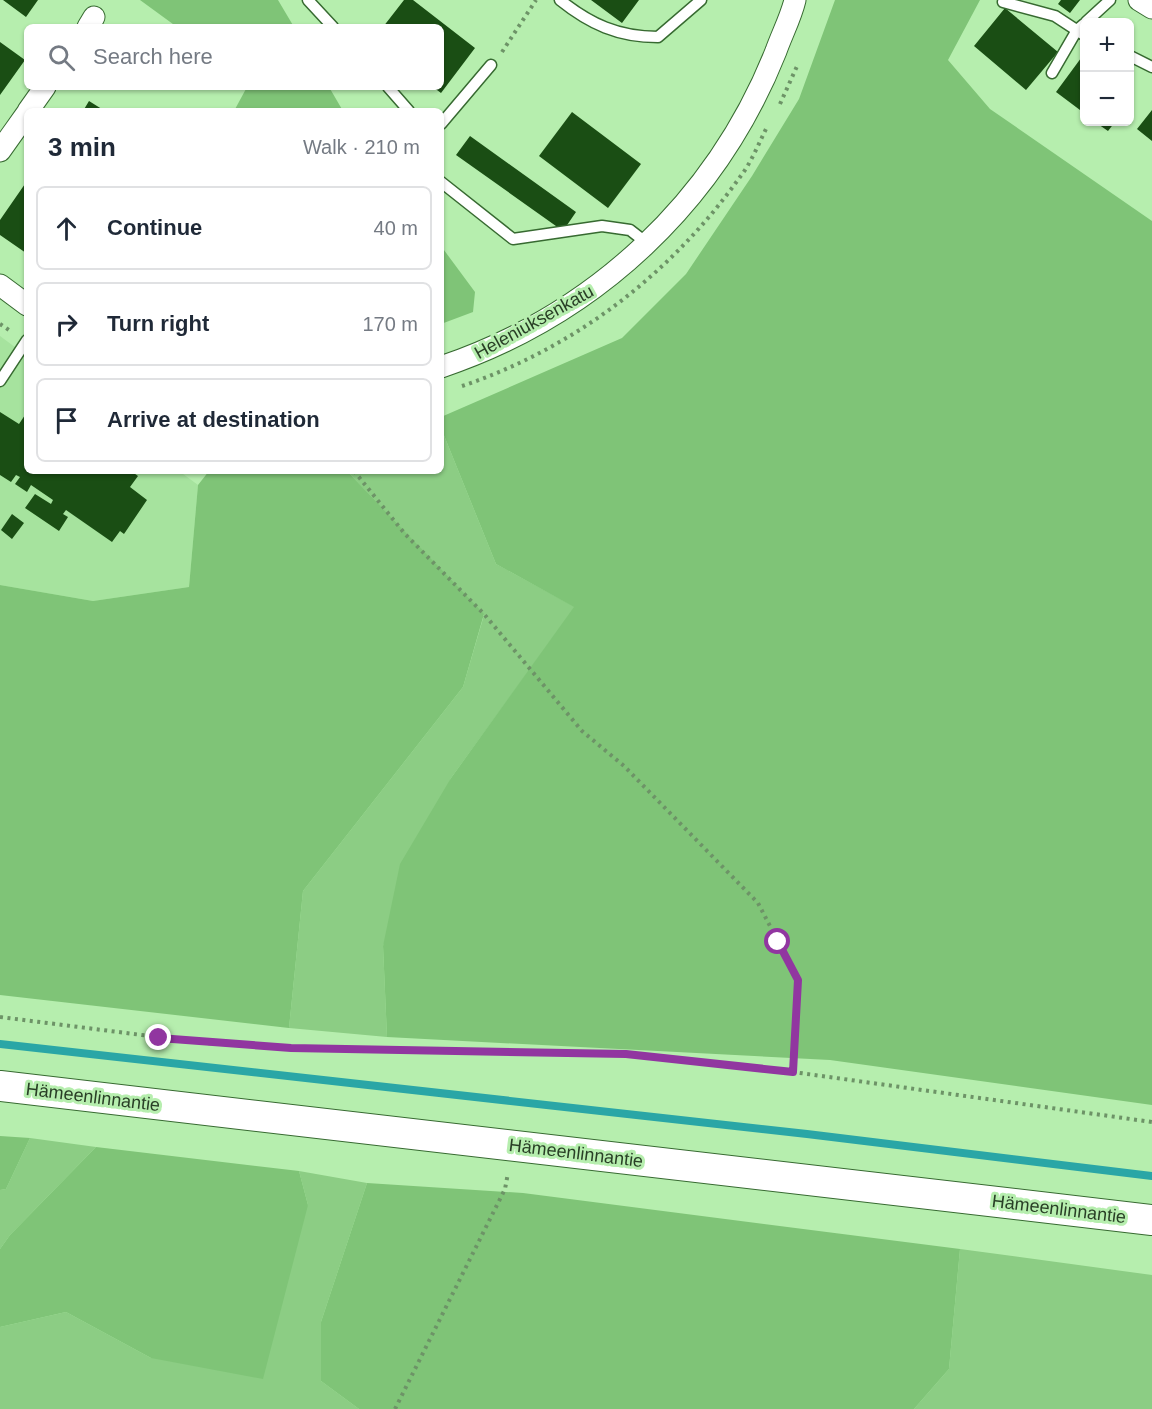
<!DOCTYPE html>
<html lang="en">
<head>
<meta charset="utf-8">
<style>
  :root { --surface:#fff; --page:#f6f6f7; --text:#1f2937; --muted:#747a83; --line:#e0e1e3 }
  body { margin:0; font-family:Helvetica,sans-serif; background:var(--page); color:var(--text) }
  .controls { position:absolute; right:18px; top:18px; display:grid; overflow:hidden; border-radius:9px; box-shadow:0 2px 4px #0004 }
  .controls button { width:54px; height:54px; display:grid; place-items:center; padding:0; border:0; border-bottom:2px solid var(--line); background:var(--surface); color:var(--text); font:30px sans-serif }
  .stop { position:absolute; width:18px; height:18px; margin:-14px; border:4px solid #9136a0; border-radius:50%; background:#fff }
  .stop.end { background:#9136a0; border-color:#fff; box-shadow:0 2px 6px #0008 }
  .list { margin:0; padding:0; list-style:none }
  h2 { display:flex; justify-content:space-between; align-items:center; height:78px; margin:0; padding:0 24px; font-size:26px }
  h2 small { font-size:20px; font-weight:400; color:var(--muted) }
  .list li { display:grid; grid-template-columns:39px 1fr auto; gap:18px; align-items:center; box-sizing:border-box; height:84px; margin:0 12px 12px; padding:0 12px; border:2px solid var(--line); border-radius:9px }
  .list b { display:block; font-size:22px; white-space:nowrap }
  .list em { font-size:20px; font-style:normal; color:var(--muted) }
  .icon { flex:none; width:33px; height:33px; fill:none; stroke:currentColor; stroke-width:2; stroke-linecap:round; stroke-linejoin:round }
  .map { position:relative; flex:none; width:1152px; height:1409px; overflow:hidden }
  .search { position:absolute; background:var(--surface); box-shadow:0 2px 4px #0004; left:24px; top:24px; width:420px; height:66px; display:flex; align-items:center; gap:15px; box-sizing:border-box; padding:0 21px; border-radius:9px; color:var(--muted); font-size:22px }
  .panel { position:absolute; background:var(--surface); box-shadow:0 2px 4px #0004; left:24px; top:108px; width:420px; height:366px; border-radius:9px }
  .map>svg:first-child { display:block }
  .built { fill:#a6e39e }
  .green { fill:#8ccd84 }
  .forest { fill:#7fc477 }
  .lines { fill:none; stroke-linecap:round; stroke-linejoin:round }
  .stream { stroke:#2aa6a6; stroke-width:8 }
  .building { fill:#1a4e14 }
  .service-casing { stroke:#376a31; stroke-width:13 }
  .minor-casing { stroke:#376a31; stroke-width:23 }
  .secondary-casing { stroke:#376a31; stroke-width:32 }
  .path { stroke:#6d9367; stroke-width:4; stroke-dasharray:3 4.5; stroke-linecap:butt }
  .service { stroke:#fff; stroke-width:10 }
  .minor { stroke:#fff; stroke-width:21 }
  .secondary { stroke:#fff; stroke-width:30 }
  .route { stroke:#9136a0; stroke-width:8 }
  .labels { text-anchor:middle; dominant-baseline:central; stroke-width:6; stroke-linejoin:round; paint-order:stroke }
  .street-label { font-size:18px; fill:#293f26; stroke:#b6eeae }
</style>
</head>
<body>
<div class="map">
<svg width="1152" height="1409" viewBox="0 0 1152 1409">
  <rect width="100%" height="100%" fill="#b6eeae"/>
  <path class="built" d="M 0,336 L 27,356 L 27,471 L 179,471 L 198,485 L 189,587 L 93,601 L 0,585 Z"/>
  <path class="green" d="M 441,428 L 496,564 L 575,607 L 451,778 L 383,946 L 387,1037 L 289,1028 L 303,891 L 463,687 L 484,615 L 347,471 L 441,471 Z
    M 30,1138 L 96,1147 L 10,1235 L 0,1249 L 0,1190 L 6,1189 Z
    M 299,1171 L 367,1183 L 321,1322 L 321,1381 L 359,1409 L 0,1409 L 0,1327 L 66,1312 L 151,1358 L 308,1205 Z
    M 960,1249 L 1152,1275 L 1152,1409 L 914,1409 L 949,1369 Z"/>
  <path class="forest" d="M 140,0 L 278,0 L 294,27 L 177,27 Z
    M 835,0 L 980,0 L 948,60 L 990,109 L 1152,221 L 1152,1105 L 830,1060 L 387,1037 L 383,946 L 400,864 L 451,778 L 574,607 L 496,564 L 441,428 L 441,417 L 622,338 L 686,274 L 752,176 L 799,99 Z
    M 247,87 L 329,87 L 343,111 L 234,111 Z
    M 441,246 L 475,292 L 473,312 L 441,324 Z
    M 209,471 L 347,471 L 484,614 L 463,687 L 303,891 L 289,1028 L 0,995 L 0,585 L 93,601 L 189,587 L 198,485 Z
    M 0,1136 L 30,1138 L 6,1189 L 0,1190 Z
    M 96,1147 L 299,1171 L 308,1205 L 263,1379 L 151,1358 L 66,1312 L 0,1327 L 0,1249 L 10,1235 Z
    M 367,1183 L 523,1193 L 960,1249 L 949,1369 L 914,1409 L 359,1409 L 321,1381 L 321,1322 Z"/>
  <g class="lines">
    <path class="stream" d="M 0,1044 L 807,1134 L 1152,1176"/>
  </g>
  <path class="building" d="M 3,0 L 38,0 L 26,17 Z
    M 404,0 L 413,0 L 475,48 L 441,93 L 433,87 L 441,87 L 441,27 L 383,27 Z
    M 591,0 L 639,0 L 622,23 Z
    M 1061,0 L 1080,0 L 1070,13 L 1058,4 Z
    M 1005,8 L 1058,52 L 1026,90 L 974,46 Z
    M 0,42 L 25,60 L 0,95 Z
    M 1084,54 L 1084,113 L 1056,92 Z
    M 89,101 L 105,111 L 83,111 Z
    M 1152,110 L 1152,141 L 1137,129 Z
    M 572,112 L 641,164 L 608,208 L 539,156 Z
    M 1095,122 L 1115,122 L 1108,131 Z
    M 470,136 L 576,212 L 563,231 L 456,155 Z
    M 27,181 L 27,252 L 26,253 L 0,235 L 0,220 Z
    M 0,412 L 19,424 L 25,415 L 27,417 L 27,471 L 131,471 L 138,476 L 130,487 L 147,500 L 124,534 L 120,531 L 112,542 L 66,510 L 63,514 L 68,517 L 59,531 L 25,508 L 35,494 L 51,504 L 53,500 L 31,485 L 27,492 L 15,484 L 20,477 L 16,475 L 11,482 L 0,475 Z
    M 12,514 L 24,523 L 12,539 L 1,530 Z"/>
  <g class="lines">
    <defs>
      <path id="service" d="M 308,0 L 333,27
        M 560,0 C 590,24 618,37 658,37 L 701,0
        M 1003,2 L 1055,16 L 1084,35
        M 1086,22 L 1110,0
        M 1130,56 L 1152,67
        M 1052,73 L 1077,30 L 1084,24
        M 388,87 L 409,111
        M 441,124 L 491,65
        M 441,182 L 513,239 L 602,226 L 630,230 L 648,244
        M 0,381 L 27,340"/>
      <path id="minor" d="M 1139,0 L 1152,8
        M 88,27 L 94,17
        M 28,111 L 45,87
        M 0,151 L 27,113
        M 0,285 L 27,305
        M 441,367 C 595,315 716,202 776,51 C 782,34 791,17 795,0"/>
      <path id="secondary" d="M 0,1086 L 1152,1220"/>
    </defs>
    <use href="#service" class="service-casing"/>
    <use href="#minor" class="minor-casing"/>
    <use href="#secondary" class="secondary-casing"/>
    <path class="path" d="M 502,52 L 536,0
      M 780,104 L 798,64
      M 0,324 L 12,332
      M 462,386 C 575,348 671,274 740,177 C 751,163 758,145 766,129
      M 354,471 L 405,534 L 484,614 L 582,731 L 624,766 L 758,903 L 798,980 L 793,1072
      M 0,1017 L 205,1043 L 291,1048 L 626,1055 L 793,1072 L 1152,1122
      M 395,1409 L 505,1189 L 508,1173"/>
    <use href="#service" class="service"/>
    <use href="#minor" class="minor"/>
    <use href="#secondary" class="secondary"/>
  </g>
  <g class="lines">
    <path class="route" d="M 159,1038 L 291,1048 L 626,1054 L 793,1072 L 798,980 L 778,942"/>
  </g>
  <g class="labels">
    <g class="street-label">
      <text transform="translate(534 322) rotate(-29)">Heleniuksenkatu</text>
      <text transform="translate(93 1097) rotate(7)">Hämeenlinnantie</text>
      <text transform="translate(576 1153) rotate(7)">Hämeenlinnantie</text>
      <text transform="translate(1059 1209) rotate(7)">Hämeenlinnantie</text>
    </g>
  </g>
</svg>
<div class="controls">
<button>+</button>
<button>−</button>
</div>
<div class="stop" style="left:778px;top:942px"></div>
<div class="stop end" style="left:159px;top:1038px"></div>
<div class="search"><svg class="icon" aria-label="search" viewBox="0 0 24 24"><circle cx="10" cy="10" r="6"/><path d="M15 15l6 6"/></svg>Search here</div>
<section class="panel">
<h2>3 min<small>Walk · 210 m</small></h2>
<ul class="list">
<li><svg class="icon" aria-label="ahead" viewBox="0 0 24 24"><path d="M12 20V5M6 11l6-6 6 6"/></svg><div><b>Continue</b></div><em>40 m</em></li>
<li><svg class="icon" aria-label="right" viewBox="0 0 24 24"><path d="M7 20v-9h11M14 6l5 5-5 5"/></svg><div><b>Turn right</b></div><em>170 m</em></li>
<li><svg class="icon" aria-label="arrive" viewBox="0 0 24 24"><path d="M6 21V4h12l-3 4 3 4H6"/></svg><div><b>Arrive at destination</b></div></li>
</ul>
</section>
</div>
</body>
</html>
